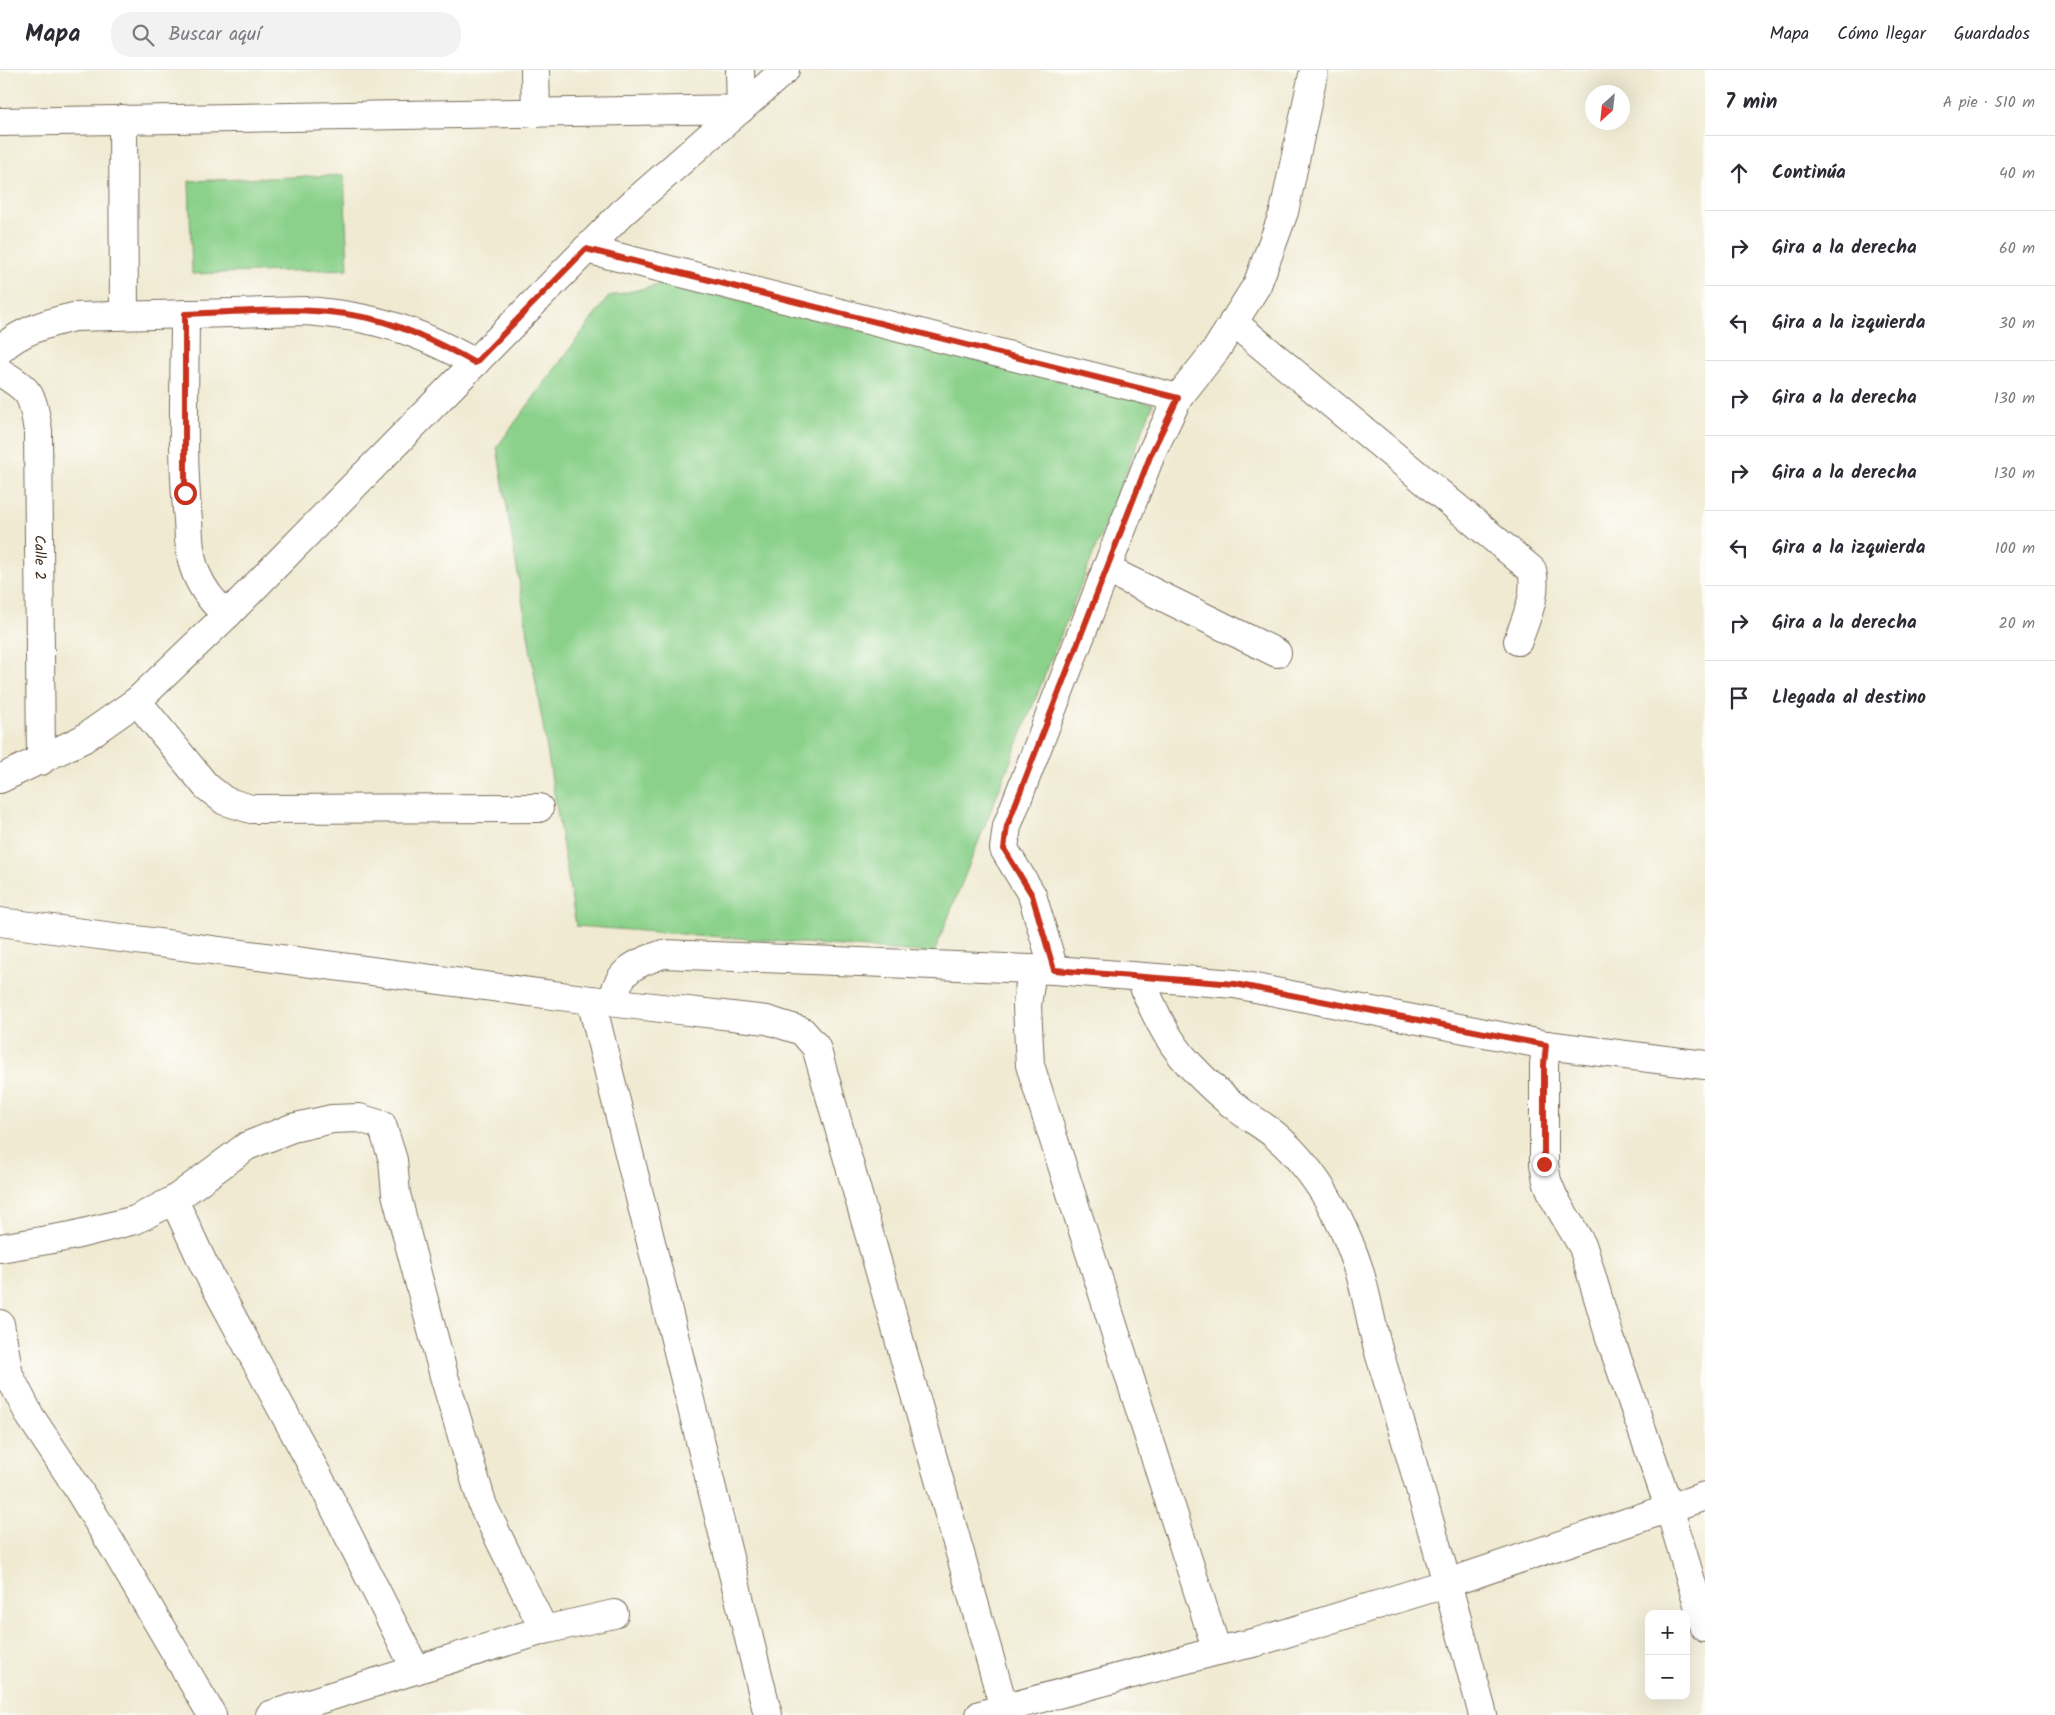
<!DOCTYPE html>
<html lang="es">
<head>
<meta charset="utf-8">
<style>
  :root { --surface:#fff; --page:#f2f2f3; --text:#2b2b33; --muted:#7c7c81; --line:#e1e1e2 }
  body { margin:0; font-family:Kalam,sans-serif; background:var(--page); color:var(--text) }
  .controls { position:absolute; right:15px; bottom:15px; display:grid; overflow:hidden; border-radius:10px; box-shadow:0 5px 20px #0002 }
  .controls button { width:45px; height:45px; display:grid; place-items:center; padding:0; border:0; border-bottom:1px solid var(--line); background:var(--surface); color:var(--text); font:25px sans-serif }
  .compass { position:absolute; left:1585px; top:15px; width:45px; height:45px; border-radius:50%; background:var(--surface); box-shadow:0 5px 20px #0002; rotate:207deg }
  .stop { position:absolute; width:15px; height:15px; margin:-11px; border:4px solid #c8321e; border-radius:50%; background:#fff }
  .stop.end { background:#c8321e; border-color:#fff; box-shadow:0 1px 5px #0008 }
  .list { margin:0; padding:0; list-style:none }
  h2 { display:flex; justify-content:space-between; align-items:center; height:65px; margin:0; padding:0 20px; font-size:21px }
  h2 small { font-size:16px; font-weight:400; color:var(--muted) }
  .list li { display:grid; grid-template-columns:32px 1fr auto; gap:15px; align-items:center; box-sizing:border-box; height:75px; padding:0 20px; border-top:1px solid var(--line) }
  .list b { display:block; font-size:19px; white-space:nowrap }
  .list em { font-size:16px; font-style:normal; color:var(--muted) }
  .icon { flex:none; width:28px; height:28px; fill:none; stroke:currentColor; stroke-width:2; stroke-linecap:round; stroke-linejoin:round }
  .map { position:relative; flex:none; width:1705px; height:1645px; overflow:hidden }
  header { display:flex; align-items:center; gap:30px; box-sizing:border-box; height:70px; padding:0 25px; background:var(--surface); border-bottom:1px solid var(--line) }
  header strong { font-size:24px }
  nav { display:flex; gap:28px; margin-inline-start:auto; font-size:18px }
  .search { width:350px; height:45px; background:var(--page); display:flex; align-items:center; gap:12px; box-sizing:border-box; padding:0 18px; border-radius:20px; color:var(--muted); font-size:19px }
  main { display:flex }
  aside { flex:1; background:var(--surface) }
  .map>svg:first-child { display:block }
  .green { fill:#8bd18b; stroke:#637e54 }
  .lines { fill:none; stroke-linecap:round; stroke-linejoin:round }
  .street-casing { stroke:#7a6d5d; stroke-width:30 }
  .street { stroke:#fff; stroke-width:28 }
  .route { stroke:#c8321e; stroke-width:6 }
  .labels { text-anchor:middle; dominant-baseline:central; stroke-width:4; stroke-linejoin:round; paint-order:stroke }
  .street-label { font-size:15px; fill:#3b2a1e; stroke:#fdfcf7 }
</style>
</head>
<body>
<header>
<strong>Mapa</strong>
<div class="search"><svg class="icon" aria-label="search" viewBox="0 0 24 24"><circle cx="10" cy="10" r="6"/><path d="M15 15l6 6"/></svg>Buscar aquí</div>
<nav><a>Mapa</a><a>Cómo llegar</a><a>Guardados</a></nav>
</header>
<main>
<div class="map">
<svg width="1705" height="1645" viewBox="0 0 1705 1645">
  <rect width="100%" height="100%" fill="#fdfcf7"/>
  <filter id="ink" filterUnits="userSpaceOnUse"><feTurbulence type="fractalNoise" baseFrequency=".02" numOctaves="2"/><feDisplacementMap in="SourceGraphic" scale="10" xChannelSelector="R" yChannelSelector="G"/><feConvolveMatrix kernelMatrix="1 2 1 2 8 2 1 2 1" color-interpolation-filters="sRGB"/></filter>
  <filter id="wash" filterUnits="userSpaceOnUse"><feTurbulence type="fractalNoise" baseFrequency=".0096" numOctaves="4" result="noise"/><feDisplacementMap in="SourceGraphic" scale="20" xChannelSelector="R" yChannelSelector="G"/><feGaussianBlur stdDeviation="1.12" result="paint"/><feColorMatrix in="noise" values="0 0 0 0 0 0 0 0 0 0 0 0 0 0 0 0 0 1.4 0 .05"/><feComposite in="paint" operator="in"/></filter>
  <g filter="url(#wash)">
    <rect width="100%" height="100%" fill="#f0ead2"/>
    <path class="green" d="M 344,105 L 348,199 L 192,204 L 189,111 Z
      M 669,213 L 1153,334 L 934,883 L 576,856 L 497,377 L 609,226 Z"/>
  </g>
  <g filter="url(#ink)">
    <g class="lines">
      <defs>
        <g id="street">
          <path d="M 535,0 L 536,43"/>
          <path d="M 123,49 L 124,245"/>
          <path d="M 0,52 L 741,39 L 740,0"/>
          <path d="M 586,179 L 1178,328"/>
          <path d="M 185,244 C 185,312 181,382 188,450 C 189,467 189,486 196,503 C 203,520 213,533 227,545"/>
          <path d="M 1233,252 L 1532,500 C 1538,524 1526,548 1518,571"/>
          <path d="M 0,280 C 20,261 47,253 74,247 L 306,241 C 373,246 417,260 475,293"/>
          <path id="s1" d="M 0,302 C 33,322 32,325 38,361 L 41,691"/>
          <path d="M 1106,499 L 1277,583"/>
          <path d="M 137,631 L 206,716 L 225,731 L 251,739 L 539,738"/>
          <path d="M 0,709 L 83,669 L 137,631 L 227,545 L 622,143 L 785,0"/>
          <path d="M 0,852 L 591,930 L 767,950 L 802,961 L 816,977 L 1006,1645"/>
          <path d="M 1032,899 L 1027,936 L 1030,995 L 1217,1581"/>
          <path d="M 1054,900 L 1032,825 L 1004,779 L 1007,756 L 1151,384 L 1178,328 L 1216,280 L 1257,215 L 1284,142 L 1314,0"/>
          <path d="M 1140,907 C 1152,938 1166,969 1189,994 C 1205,1011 1223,1028 1242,1042 C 1253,1050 1266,1057 1276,1066 C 1297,1084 1315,1107 1329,1131 C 1339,1149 1348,1168 1355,1188 C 1367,1220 1370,1253 1380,1286 C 1417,1405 1451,1525 1483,1645"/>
          <path d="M 591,930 L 768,1645"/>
          <path d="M 613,932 C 617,900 635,894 663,884 L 1054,900 L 1235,914 L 1546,975 L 1705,995"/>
          <path d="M 1546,975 L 1544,995 L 1544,1094 L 1547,1111 L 1554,1128 L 1583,1177 L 1610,1268 L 1669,1437 L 1705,1558"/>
          <path d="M 174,1130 L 204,1195 L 326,1421 L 416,1600"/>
          <path d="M 0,1178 L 71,1166 L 135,1150 L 174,1130 L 247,1076 L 292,1058 L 332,1049 L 359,1048 L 382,1055 L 393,1090 L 396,1124 L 444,1306 L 483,1436 L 544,1560"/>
          <path d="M 0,1254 L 9,1305 L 30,1346 L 68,1403 L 114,1478 L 212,1645"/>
          <path d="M 270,1645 L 544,1560 L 614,1544"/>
          <path d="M 980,1645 L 1217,1581 L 1257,1572 L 1448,1513 L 1705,1426"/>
        </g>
      </defs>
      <use href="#street" class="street-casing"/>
      <use href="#street" class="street"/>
    </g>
  </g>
  <g class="lines" filter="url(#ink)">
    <path class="route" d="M 185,423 L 185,244 C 250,242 320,233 384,252 C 416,262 445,276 475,293 L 586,179 L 1178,328 L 1151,384 L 1007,756 L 1004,779 L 1032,825 L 1054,900 L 1235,914 L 1546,975 L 1544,995 L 1544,1094"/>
  </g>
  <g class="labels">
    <g class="street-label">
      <text stroke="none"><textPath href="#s1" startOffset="201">Calle 2</textPath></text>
    </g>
  </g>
</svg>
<div class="controls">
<button>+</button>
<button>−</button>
</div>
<svg class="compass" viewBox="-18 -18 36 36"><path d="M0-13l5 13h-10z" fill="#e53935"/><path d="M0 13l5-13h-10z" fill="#7c7c81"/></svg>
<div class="stop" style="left:185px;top:423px"></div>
<div class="stop end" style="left:1544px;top:1094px"></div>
</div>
<aside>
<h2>7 min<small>A pie · 510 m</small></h2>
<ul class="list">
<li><svg class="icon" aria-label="ahead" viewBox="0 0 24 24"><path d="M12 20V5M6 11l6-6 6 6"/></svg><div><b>Continúa</b></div><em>40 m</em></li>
<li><svg class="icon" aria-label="right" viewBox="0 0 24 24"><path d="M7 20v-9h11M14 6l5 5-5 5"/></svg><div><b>Gira a la derecha</b></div><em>60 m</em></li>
<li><svg class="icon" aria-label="left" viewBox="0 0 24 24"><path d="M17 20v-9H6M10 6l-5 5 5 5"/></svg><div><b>Gira a la izquierda</b></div><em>30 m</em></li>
<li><svg class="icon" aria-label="right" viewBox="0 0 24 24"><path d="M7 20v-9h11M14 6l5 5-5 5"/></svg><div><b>Gira a la derecha</b></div><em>130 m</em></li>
<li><svg class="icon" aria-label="right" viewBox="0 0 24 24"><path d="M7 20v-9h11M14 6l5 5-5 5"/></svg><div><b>Gira a la derecha</b></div><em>130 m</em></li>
<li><svg class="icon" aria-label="left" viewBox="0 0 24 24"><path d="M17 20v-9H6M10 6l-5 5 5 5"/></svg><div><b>Gira a la izquierda</b></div><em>100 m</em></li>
<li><svg class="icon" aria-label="right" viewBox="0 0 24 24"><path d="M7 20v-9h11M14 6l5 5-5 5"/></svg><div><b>Gira a la derecha</b></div><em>20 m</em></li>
<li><svg class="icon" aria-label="arrive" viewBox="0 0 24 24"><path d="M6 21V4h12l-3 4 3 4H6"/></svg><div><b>Llegada al destino</b></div></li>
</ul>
</aside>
</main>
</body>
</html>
